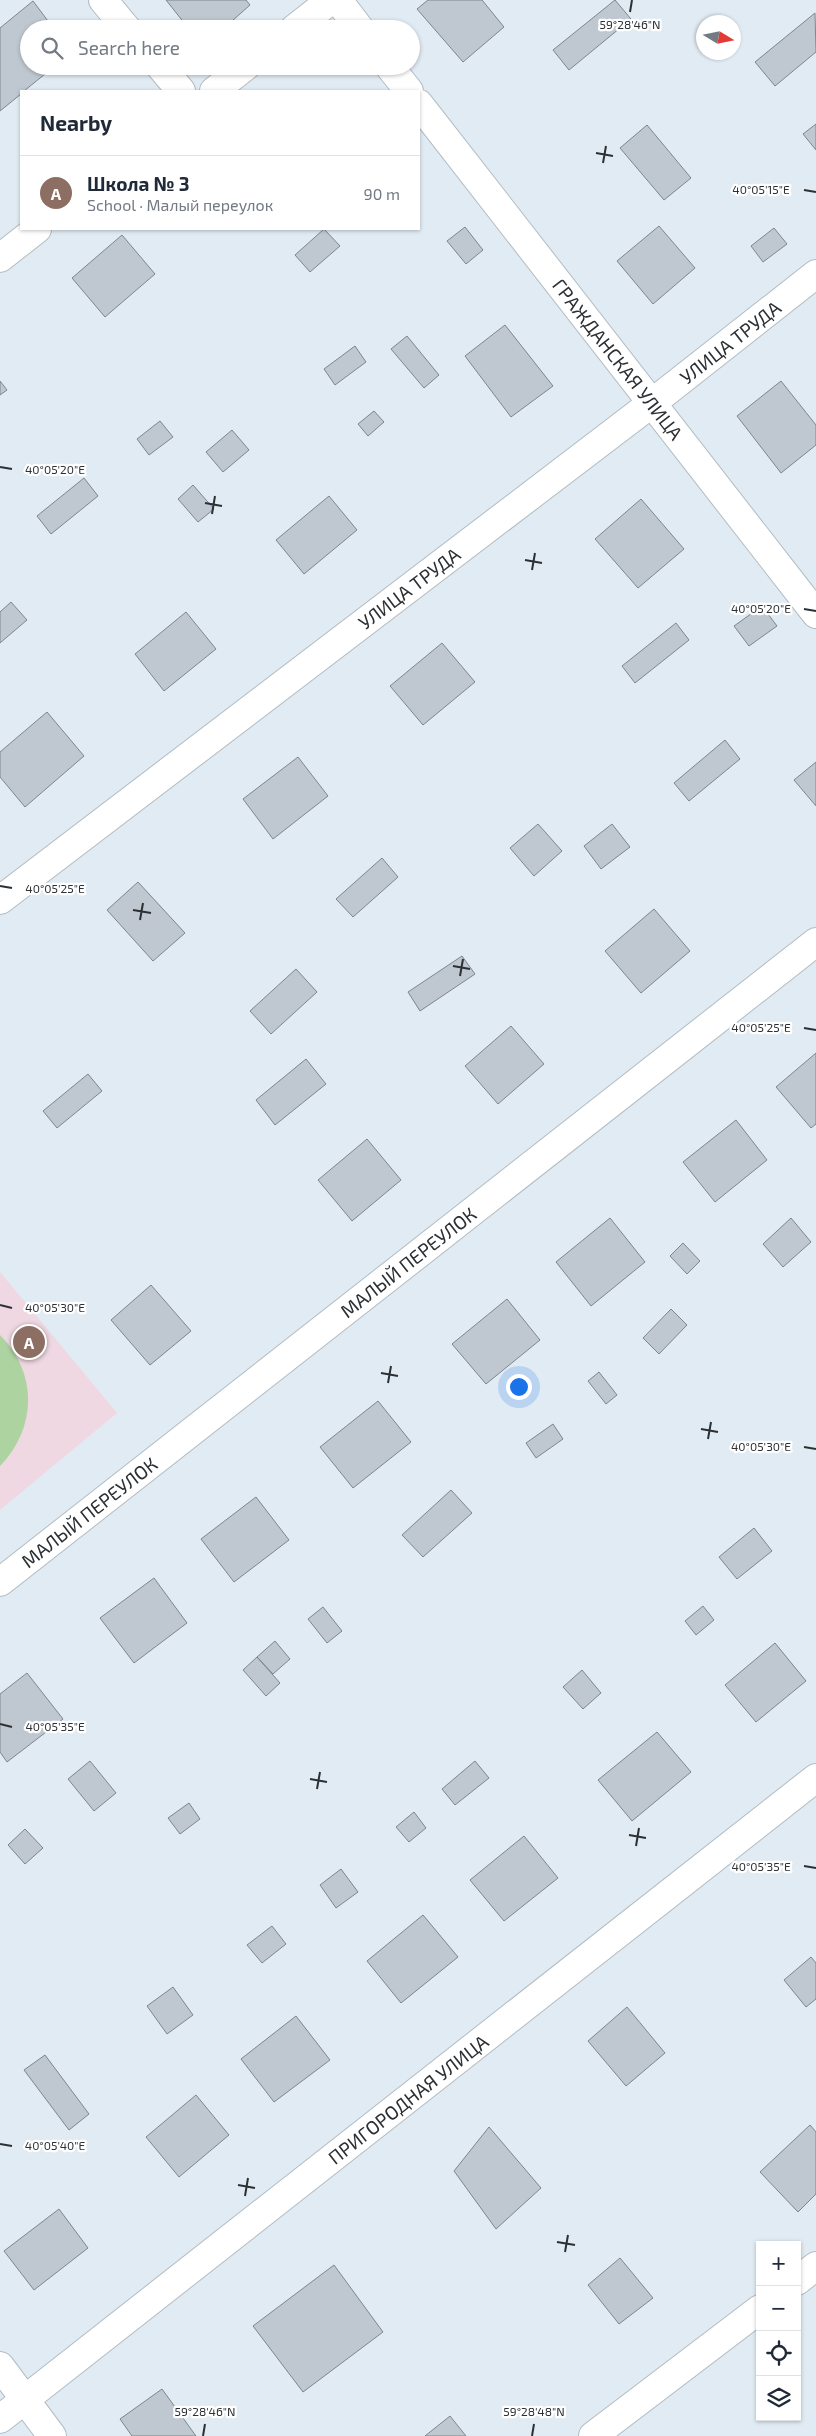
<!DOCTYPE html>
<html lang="en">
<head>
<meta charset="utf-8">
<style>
  :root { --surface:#fff; --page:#f2f2f3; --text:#1f2937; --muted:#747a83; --line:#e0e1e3; --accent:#111827 }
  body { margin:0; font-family:"Exo 2",sans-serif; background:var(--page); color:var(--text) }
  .controls { position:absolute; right:15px; bottom:15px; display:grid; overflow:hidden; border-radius:0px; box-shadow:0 1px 4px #0004 }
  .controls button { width:45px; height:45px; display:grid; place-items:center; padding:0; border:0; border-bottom:1px solid var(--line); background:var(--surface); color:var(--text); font:25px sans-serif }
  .compass { position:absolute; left:696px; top:15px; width:45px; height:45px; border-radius:50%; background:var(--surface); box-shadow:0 1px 4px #0004; rotate:100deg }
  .you { position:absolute; left:518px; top:1386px; width:18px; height:18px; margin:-12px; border:4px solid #fff; border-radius:50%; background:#1a73e8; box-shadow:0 0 0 8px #1a73e833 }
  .badge { display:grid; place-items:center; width:32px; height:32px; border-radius:50%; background:var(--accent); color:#fff; font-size:16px; font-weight:700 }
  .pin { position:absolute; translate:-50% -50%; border:2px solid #fff; box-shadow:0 1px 5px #0006 }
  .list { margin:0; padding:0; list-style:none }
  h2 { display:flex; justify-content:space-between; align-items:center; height:65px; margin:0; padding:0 20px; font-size:21px }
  h2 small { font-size:16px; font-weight:400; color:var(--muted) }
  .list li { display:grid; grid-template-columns:32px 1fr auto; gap:15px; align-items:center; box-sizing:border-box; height:75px; padding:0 20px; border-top:1px solid var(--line) }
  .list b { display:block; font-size:19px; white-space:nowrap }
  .list p { margin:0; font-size:16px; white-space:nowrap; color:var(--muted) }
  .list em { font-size:16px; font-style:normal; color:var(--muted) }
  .icon { flex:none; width:28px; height:28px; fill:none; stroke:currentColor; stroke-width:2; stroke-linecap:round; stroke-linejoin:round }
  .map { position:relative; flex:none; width:816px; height:2436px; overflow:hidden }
  .search { position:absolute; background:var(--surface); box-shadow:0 1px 4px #0004; left:20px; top:20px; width:400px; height:55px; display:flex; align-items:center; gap:12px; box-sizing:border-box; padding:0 18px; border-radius:28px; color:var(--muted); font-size:19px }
  .panel { position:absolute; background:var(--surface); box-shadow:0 1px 4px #0004; left:20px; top:90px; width:400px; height:140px; border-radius:0px }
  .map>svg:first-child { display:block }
  .education { fill:#f0d8e3 }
  .green { fill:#add4a0 }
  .building { fill:#bfc8d0; stroke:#7d858d }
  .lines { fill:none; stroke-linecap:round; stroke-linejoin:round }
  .minor-casing { stroke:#b2bcc3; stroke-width:30 }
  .minor { stroke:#fff; stroke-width:28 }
  .ticks { fill:none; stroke:#2c3033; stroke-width:2 }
  .labels { text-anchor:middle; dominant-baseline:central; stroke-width:4.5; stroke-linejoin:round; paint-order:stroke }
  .street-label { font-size:19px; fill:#2c3033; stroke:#fff }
  .ticks-label { font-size:12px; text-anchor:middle; fill:#2c3033; stroke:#fff; stroke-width:4.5; stroke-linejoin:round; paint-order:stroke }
</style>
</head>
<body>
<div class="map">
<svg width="816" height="2436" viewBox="0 0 816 2436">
  <rect width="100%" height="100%" fill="#e1ebf3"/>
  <path class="education" d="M 0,1272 L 117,1413 L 0,1510 Z"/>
  <path class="green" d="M 0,1335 C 38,1373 37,1428 0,1466 Z"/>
  <path class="building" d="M 166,0 L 246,0 L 250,5 L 223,29 L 189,29 Z
    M 428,0 L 482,0 L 504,27 L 463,62 L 417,9 Z
    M 615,0 L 631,19 L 569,70 L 553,50 Z
    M 33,1 L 54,29 L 29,29 L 29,66 L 55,66 L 24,91 L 21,91 L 21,94 L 0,111 L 0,28 Z
    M 815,13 L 816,52 L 775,86 L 755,62 Z
    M 816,124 L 816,150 L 803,134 Z
    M 647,125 L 691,178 L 664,200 L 620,148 Z
    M 659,226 L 695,268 L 653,304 L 617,261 Z
    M 465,227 L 483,250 L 466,264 L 447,241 Z
    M 774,228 L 787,244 L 763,262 L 751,246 Z
    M 324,229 L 340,246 L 310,272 L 295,255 Z
    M 122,235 L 155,274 L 105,317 L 72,278 Z
    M 505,325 L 553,386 L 511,417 L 465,356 Z
    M 407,336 L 439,375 L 424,388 L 391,349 Z
    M 355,346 L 366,362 L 335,385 L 324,369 Z
    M 0,381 L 7,390 L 0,395 Z
    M 781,381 L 816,425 L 816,445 L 781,473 L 737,416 Z
    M 374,411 L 384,422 L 368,436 L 358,424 Z
    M 160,421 L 173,437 L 149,455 L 137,439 Z
    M 232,430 L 249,450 L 223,472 L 206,452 Z
    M 84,478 L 98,496 L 51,534 L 37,516 Z
    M 193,485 L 214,509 L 198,522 L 178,499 Z
    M 329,496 L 357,530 L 304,574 L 276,540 Z
    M 641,499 L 684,549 L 638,588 L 595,539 Z
    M 11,602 L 27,620 L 0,643 L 0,612 Z
    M 762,606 L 777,626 L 749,646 L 734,626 Z
    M 186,612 L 216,649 L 164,691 L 135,654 Z
    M 676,623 L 689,640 L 635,683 L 622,666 Z
    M 442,643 L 475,682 L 423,725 L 390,686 Z
    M 47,712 L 84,756 L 25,807 L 0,777 L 0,752 Z
    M 725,740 L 740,759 L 689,801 L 674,783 Z
    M 298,757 L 328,796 L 273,839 L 243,799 Z
    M 816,762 L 816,806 L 794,780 Z
    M 538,824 L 562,851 L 534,876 L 510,848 Z
    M 612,824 L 630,847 L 601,869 L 584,846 Z
    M 382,858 L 398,877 L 353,917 L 336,899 Z
    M 138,882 L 185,933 L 153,961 L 107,910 Z
    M 654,909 L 690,951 L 641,993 L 605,951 Z
    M 462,956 L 475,974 L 420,1011 L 408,992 Z
    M 296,969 L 317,992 L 271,1034 L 250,1011 Z
    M 511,1026 L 544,1064 L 498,1104 L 465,1066 Z
    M 816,1053 L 816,1124 L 811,1128 L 776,1087 Z
    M 306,1059 L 326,1084 L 275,1125 L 256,1100 Z
    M 88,1074 L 102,1091 L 57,1128 L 43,1111 Z
    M 736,1120 L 767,1160 L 715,1202 L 683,1162 Z
    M 367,1139 L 401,1180 L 352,1221 L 318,1180 Z
    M 610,1218 L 645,1262 L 591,1306 L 556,1262 Z
    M 791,1218 L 811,1242 L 783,1267 L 763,1244 Z
    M 683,1243 L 700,1261 L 687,1274 L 670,1256 Z
    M 151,1285 L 191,1331 L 150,1365 L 111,1320 Z
    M 507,1299 L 540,1340 L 486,1384 L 452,1344 Z
    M 671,1309 L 687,1325 L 659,1354 L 643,1338 Z
    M 599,1372 L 617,1395 L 606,1404 L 588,1381 Z
    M 378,1401 L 411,1442 L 353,1488 L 320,1447 Z
    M 553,1424 L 563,1439 L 536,1458 L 526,1443 Z
    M 451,1490 L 472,1513 L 423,1557 L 402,1535 Z
    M 256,1497 L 289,1540 L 234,1582 L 201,1539 Z
    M 754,1528 L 772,1551 L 737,1579 L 719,1557 Z
    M 154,1578 L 187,1623 L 134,1663 L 100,1618 Z
    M 703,1606 L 714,1620 L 696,1635 L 685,1621 Z
    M 323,1607 L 342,1631 L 327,1643 L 308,1619 Z
    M 275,1641 L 290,1659 L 273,1674 L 257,1657 Z
    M 775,1643 L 806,1681 L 756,1722 L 725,1685 Z
    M 257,1657 L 280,1683 L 266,1696 L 243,1670 Z
    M 582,1670 L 601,1693 L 583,1709 L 563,1687 Z
    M 27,1673 L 63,1719 L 7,1762 L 0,1752 L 0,1694 Z
    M 657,1732 L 691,1772 L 632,1821 L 598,1780 Z
    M 90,1761 L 116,1793 L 94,1811 L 68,1779 Z
    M 475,1761 L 489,1778 L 455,1805 L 442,1789 Z
    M 189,1803 L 200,1819 L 180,1834 L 168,1818 Z
    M 414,1812 L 426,1828 L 409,1842 L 396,1827 Z
    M 25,1829 L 43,1848 L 25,1864 L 8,1845 Z
    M 524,1836 L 558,1878 L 504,1921 L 470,1880 Z
    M 341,1869 L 358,1892 L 336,1908 L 320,1885 Z
    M 423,1915 L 458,1957 L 401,2003 L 367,1961 Z
    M 272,1926 L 286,1944 L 262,1963 L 247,1945 Z
    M 811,1957 L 816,1963 L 816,1999 L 806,2007 L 784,1980 Z
    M 173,1987 L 193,2015 L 167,2034 L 147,2006 Z
    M 627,2007 L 665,2053 L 626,2086 L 588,2041 Z
    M 296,2016 L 330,2060 L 274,2102 L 241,2059 Z
    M 45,2055 L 89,2114 L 69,2130 L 24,2070 Z
    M 196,2095 L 229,2135 L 179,2177 L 146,2137 Z
    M 810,2125 L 816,2132 L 816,2194 L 798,2212 L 760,2172 Z
    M 489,2127 L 541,2188 L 496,2229 L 454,2171 Z
    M 59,2209 L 88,2248 L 34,2290 L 4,2251 Z
    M 620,2258 L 653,2298 L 619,2324 L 588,2285 Z
    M 334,2265 L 383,2332 L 303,2392 L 253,2326 Z
    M 162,2389 L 196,2436 L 132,2436 L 120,2419 Z
    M 450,2416 L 466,2436 L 425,2436 Z"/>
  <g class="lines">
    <defs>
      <path id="minor" d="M 103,0 L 127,29
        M 338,0 L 360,29
        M 294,29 L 331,0
        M 160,66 L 181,91
        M 389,66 L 409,91
        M 214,91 L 246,66
        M 419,104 L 816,614
        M 0,258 L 37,229
        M 0,900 L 652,403 L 816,274
        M 0,1582 L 816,942
        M 797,2281 L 816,2266
        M 0,2366 L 52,2436
        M 0,2419 L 816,1778
        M 593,2436 L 760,2309"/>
    </defs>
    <use href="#minor" class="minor-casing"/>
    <use href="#minor" class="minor"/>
  </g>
  <path class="ticks" d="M 630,12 L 632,0M 596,153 L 613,156M 603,163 L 606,146M 804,190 L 816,192M 0,467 L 12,469M 205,503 L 222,506M 212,514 L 215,496M 525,560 L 542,563M 532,570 L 535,553M 804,609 L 816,611M 0,886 L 12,888M 133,910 L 151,913M 140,920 L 143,903M 453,966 L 470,969M 460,976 L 463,959M 804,1028 L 816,1030M 0,1305 L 12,1308M 381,1373 L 398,1376M 388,1383 L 391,1366M 701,1429 L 718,1432M 708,1439 L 711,1422M 804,1447 L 816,1449M 0,1724 L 12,1727M 310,1779 L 327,1782M 317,1789 L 320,1772M 629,1835 L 646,1838M 636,1846 L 639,1828M 804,1866 L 816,1868M 0,2144 L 12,2146M 238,2185 L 255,2188M 245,2196 L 248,2178M 557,2242 L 575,2245M 565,2252 L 568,2235M 203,2436 L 205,2424M 532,2436 L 534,2424"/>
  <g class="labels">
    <g class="street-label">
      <text transform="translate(730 342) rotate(-38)">УЛИЦА ТРУДА</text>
      <text transform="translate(618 359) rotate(52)">ГРАЖДАНСКАЯ УЛИЦА</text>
      <text transform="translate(409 588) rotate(-37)">УЛИЦА ТРУДА</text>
      <text transform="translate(408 1262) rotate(-38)">МАЛЫЙ ПЕРЕУЛОК</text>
      <text transform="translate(89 1512) rotate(-38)">МАЛЫЙ ПЕРЕУЛОК</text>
      <text transform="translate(408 2099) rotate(-38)">ПРИГОРОДНАЯ УЛИЦА</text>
    </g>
  </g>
  <g class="ticks-label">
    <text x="630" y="29">59°28'46"N</text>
    <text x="761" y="194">40°05'15"E</text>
    <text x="55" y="474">40°05'20"E</text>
    <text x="761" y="613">40°05'20"E</text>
    <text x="55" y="893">40°05'25"E</text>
    <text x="761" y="1032">40°05'25"E</text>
    <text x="55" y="1312">40°05'30"E</text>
    <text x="761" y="1451">40°05'30"E</text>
    <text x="55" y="1731">40°05'35"E</text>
    <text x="761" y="1871">40°05'35"E</text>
    <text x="55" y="2150">40°05'40"E</text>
    <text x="205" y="2416">59°28'46"N</text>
    <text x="534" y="2416">59°28'48"N</text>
  </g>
</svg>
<div class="controls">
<button>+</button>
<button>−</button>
<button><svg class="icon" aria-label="locate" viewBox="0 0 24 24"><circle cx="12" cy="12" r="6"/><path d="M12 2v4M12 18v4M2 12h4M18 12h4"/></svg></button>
<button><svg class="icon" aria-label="layers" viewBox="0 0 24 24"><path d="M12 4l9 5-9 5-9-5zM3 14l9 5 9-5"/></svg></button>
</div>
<svg class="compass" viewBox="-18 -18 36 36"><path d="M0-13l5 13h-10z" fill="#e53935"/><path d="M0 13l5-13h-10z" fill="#747a83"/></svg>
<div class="you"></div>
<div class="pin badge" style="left:29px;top:1342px;background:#8d6e63">A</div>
<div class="search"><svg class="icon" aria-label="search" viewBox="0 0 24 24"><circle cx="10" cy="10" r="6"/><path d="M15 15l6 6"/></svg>Search here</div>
<section class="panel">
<h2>Nearby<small></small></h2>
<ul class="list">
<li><span class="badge" style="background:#8d6e63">A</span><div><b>Школа № 3</b><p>School · Малый переулок</p></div><em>90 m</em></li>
</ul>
</section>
</div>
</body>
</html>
